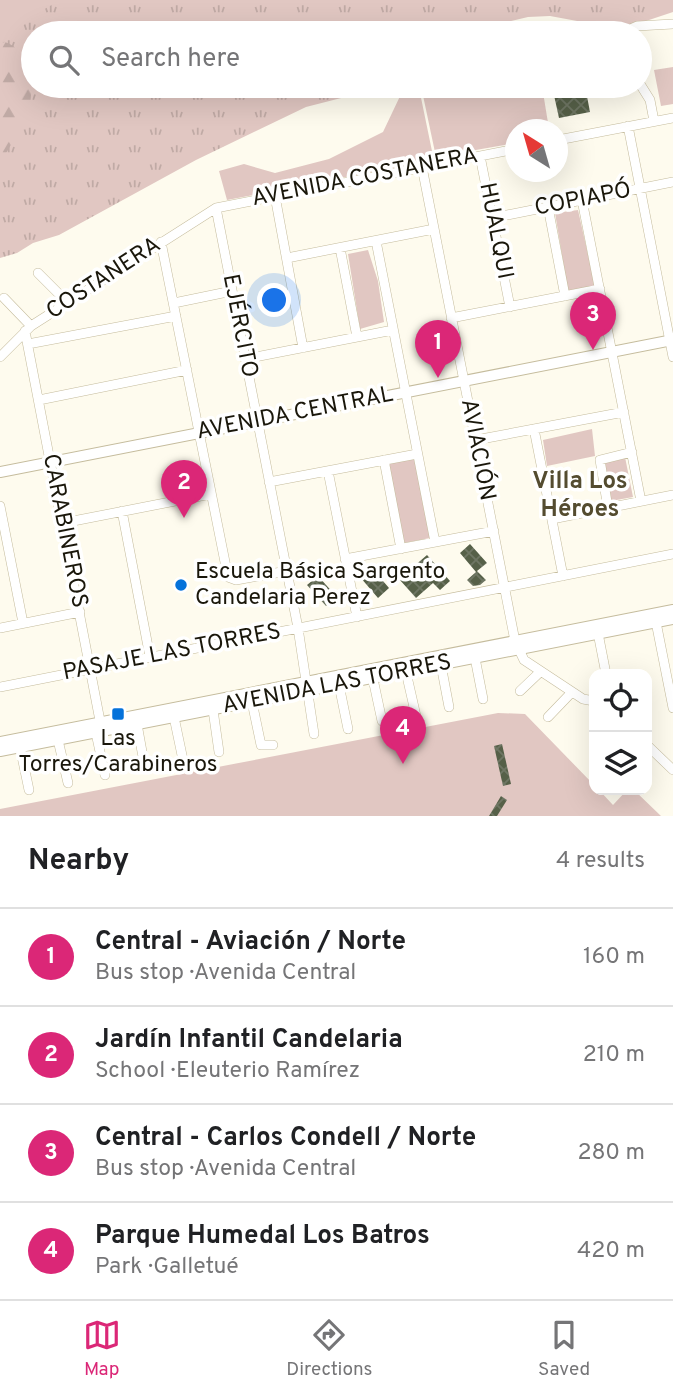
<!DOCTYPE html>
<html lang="en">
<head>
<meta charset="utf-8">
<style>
  :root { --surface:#fff; --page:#f6f6f6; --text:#202124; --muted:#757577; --line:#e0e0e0; --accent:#db2777 }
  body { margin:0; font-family:Overpass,sans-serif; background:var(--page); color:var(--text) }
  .controls { position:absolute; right:21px; bottom:21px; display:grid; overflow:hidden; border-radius:14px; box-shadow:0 7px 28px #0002 }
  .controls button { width:63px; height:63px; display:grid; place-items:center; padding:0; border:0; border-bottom:2px solid var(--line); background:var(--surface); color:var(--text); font:35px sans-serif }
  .compass { position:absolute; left:505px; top:119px; width:63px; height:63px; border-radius:50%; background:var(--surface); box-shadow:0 7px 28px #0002; rotate:323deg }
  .you { position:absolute; left:275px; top:301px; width:24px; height:24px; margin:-18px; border:5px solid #fff; border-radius:50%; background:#1a73e8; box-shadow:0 0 0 10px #1a73e833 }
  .badge { display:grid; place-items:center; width:46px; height:46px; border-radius:50%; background:var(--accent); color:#fff; font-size:23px; font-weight:700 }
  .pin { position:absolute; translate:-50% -58px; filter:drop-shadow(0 2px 4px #0008) }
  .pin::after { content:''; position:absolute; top:37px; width:24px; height:21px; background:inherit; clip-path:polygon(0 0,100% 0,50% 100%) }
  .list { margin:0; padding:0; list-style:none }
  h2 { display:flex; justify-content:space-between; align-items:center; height:91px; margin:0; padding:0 28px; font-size:30px }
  h2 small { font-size:23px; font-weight:400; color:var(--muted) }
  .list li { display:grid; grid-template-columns:46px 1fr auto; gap:21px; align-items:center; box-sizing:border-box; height:98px; padding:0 28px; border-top:2px solid var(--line) }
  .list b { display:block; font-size:26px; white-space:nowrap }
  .list p { margin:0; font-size:23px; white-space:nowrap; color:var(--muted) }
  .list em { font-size:23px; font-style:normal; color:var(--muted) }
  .icon { flex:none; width:38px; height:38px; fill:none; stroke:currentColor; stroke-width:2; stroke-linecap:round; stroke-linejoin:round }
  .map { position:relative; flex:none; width:673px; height:816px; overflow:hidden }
  .search { position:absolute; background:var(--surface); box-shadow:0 7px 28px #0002; left:21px; right:21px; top:21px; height:77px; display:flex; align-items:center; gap:18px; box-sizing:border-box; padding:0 24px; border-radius:38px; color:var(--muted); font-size:26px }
  .sheet { height:483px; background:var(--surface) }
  nav { display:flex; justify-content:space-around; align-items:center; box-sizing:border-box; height:98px; border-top:2px solid var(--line); background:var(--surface); font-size:19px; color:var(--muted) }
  nav a { display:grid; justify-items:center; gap:4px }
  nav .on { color:var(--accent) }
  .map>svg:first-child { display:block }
  .grass { fill:url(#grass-tufts) }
  .forest { fill:url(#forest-firs) }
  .park { fill:#e1c7c2 }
  .building { fill:url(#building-cross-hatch) }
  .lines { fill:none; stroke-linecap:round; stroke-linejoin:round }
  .minor-casing { stroke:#c5bc9d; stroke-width:10 }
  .tertiary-casing { stroke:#c5bc9d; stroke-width:12 }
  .minor { stroke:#fff; stroke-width:9 }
  .tertiary { stroke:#fff; stroke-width:10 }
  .poi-dot { fill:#0572da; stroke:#fff; stroke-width:2.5 }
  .labels { text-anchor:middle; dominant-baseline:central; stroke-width:7; stroke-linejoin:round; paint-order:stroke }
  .street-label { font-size:23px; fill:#1a170b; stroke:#fff }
  .poi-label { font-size:23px; fill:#1a170b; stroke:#fff; text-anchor:start }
  .neighbourhood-label { font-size:24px; font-weight:bold; fill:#544c30; stroke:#fff }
</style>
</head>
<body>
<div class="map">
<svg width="673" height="816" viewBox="0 0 673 816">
  <defs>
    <pattern id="grass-tufts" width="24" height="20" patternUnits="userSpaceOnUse" patternTransform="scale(1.75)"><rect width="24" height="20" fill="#e1c7c2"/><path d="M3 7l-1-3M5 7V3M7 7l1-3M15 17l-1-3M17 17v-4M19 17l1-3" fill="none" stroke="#c0aaa5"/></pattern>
    <pattern id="forest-firs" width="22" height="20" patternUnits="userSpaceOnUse" patternTransform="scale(1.75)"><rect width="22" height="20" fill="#e1c7c2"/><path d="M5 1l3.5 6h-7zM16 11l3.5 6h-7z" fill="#c0aaa5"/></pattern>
    <pattern id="building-cross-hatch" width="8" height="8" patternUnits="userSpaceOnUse" patternTransform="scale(1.75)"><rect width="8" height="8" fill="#566048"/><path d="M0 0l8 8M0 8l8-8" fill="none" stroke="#6f7664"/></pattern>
  </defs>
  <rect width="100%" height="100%" fill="#fefbee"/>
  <path class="grass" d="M 0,0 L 673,0 L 673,12 L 631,26 L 588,23 L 550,16 L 528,17 L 459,33 L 33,33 L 33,86 L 388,86 L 306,107 L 196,160 L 59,235 L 33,243 L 17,253 L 0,258 Z"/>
  <path class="forest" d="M 5,42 C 58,63 21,130 0,163 L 0,43 Z"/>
  <path class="park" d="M 0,0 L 60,0 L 43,10 L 0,43 Z
    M 673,67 L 673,104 L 661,106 L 654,70 Z
    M 421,86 L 542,86 L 549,129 L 516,130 L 515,143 L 436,157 Z
    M 419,88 L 433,156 L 422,159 L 423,162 L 227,200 L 219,171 L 244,164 L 275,173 L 329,159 L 383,132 L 402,92 Z
    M 578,210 L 595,286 L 568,291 L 555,213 Z
    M 368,250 L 378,281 L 384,322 L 360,329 L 348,254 Z
    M 592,429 L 595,456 L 547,466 L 543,440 Z
    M 625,457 L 633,497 L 611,501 L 603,461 Z
    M 414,458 L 430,538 L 404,543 L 389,463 Z
    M 498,713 L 525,714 L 594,785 L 594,790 L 599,790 L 613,805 L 627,790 L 634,790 L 661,816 L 0,816 L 0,809 Z"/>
  <path class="building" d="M 552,86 L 585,86 L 590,112 L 559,118 Z
    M 470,544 L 487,563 L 477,571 L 486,580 L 480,585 L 473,586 L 467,580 L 476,572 L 460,553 Z
    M 427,555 L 450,581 L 440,590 L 433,583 L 416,598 L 399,579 Z
    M 371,567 L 389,588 L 378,598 L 360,577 Z
    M 318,576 L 336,596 L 326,606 L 307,585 Z
    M 502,744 L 511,784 L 503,786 L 494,746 Z
    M 501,796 L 507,800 L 497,816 L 489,816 Z"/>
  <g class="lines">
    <defs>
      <path id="minor" d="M 621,33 L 637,26 L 673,24
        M 640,84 L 650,100 L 654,121
        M 628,126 L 673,357
        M 558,140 L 673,118
        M 480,156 L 510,307
        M 422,167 L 515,641 L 524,660 L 583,699 L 594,701
        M 275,196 L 303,348
        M 582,200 L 641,501
        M 548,207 L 565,296
        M 216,208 L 298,628 L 314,734
        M 492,218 L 673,182
        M 376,241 L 435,542
        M 161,242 L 228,577 L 236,580 L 287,571
        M 340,248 L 357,337
        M 287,258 L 434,229
        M 38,273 L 67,302
        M 4,298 L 31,326
        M 174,303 L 232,291
        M 451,318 L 600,289
        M 25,331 L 101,726
        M 28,344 L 176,316
        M 0,357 L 31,326 L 216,208 L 516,149
        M 245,359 L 393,330
        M 39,400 L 187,370
        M 534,429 L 563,576
        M 476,440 L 624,412
        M 384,460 L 401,549
        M 328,471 L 357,617
        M 269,482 L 417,454
        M 0,506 L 23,623
        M 608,508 L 600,460 L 632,452
        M 122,511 L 150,657
        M 552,519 L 673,495
        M 63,523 L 211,494
        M 345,559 L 494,531
        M 656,622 L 673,708
        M 0,628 L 80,612
        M 598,633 L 606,674
        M 475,658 L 483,699
        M 441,665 L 449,707
        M 406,672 L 416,716
        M 373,679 L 382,721
        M 339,685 L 348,729
        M 0,687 L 673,554
        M 520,691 L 540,672
        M 252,702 L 261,745 L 273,745
        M 213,710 L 219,752
        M 174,717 L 183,760
        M 548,717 L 572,692
        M 137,724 L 145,768
        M 96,733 L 105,775
        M 58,740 L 68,783
        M 647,745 L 673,770
        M 20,747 L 29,790"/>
      <path id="tertiary" d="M 0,472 L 673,340
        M 0,742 L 673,610
        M 0,751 L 673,619"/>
    </defs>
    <use href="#minor" class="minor-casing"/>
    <use href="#tertiary" class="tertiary-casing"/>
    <use href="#minor" class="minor"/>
    <use href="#tertiary" class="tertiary"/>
  </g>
  <g class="poi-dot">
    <circle cx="181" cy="585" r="7"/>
    <rect x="111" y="707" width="14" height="14" rx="3.5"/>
  </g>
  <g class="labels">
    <g class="street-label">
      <text transform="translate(365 178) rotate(-11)">AVENIDA COSTANERA</text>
      <text transform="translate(583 200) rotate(-11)">COPIAPÓ</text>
      <text transform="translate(495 231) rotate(79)">HUALQUI</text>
      <text transform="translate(104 279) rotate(-33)">COSTANERA</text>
      <text transform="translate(239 326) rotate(79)">EJÉRCITO</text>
      <text transform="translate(295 414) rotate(-11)">AVENIDA CENTRAL</text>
      <text transform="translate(477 450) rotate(79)">AVIACIÓN</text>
      <text transform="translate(64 531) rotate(79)">CARABINEROS</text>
      <text transform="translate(172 653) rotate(-11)">PASAJE LAS TORRES</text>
      <text transform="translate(337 685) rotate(-11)">AVENIDA LAS TORRES</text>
    </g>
    <g class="poi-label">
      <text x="195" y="572">Escuela Básica Sargento<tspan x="195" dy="26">Candelaria Perez</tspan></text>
      <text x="118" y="739" text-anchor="middle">Las<tspan x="118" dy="26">Torres/Carabineros</tspan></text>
    </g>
    <g class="neighbourhood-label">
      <text x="580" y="482">Villa Los<tspan x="580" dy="28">Héroes</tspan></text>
    </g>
  </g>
</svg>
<div class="controls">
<button><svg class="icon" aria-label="locate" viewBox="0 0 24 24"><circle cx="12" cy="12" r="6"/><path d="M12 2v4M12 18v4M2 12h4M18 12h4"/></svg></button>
<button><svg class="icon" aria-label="layers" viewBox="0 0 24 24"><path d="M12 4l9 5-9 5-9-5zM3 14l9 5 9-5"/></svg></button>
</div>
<svg class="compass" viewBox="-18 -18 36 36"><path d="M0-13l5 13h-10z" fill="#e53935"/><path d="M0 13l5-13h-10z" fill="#757577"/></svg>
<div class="you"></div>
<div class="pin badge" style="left:438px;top:378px">1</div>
<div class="pin badge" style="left:184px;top:518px">2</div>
<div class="pin badge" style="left:593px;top:350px">3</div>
<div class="pin badge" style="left:403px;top:764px">4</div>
<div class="search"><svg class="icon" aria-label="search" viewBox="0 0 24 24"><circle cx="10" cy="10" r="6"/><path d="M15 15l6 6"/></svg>Search here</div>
</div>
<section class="sheet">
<h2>Nearby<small>4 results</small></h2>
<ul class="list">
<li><span class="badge">1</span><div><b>Central - Aviación / Norte</b><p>Bus stop · Avenida Central</p></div><em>160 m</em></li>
<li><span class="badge">2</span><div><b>Jardín Infantil Candelaria</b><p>School · Eleuterio Ramírez</p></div><em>210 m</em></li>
<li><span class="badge">3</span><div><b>Central - Carlos Condell / Norte</b><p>Bus stop · Avenida Central</p></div><em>280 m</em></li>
<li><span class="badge">4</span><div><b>Parque Humedal Los Batros</b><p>Park · Galletué</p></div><em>420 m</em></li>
</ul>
</section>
<nav>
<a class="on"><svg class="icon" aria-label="map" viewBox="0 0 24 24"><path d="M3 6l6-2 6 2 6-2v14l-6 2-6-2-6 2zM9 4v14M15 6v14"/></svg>Map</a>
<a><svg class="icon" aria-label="directions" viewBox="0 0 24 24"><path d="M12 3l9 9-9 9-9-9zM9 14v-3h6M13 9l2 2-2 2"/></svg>Directions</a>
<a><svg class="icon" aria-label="saved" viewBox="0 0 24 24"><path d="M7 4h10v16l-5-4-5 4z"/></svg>Saved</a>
</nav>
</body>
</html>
